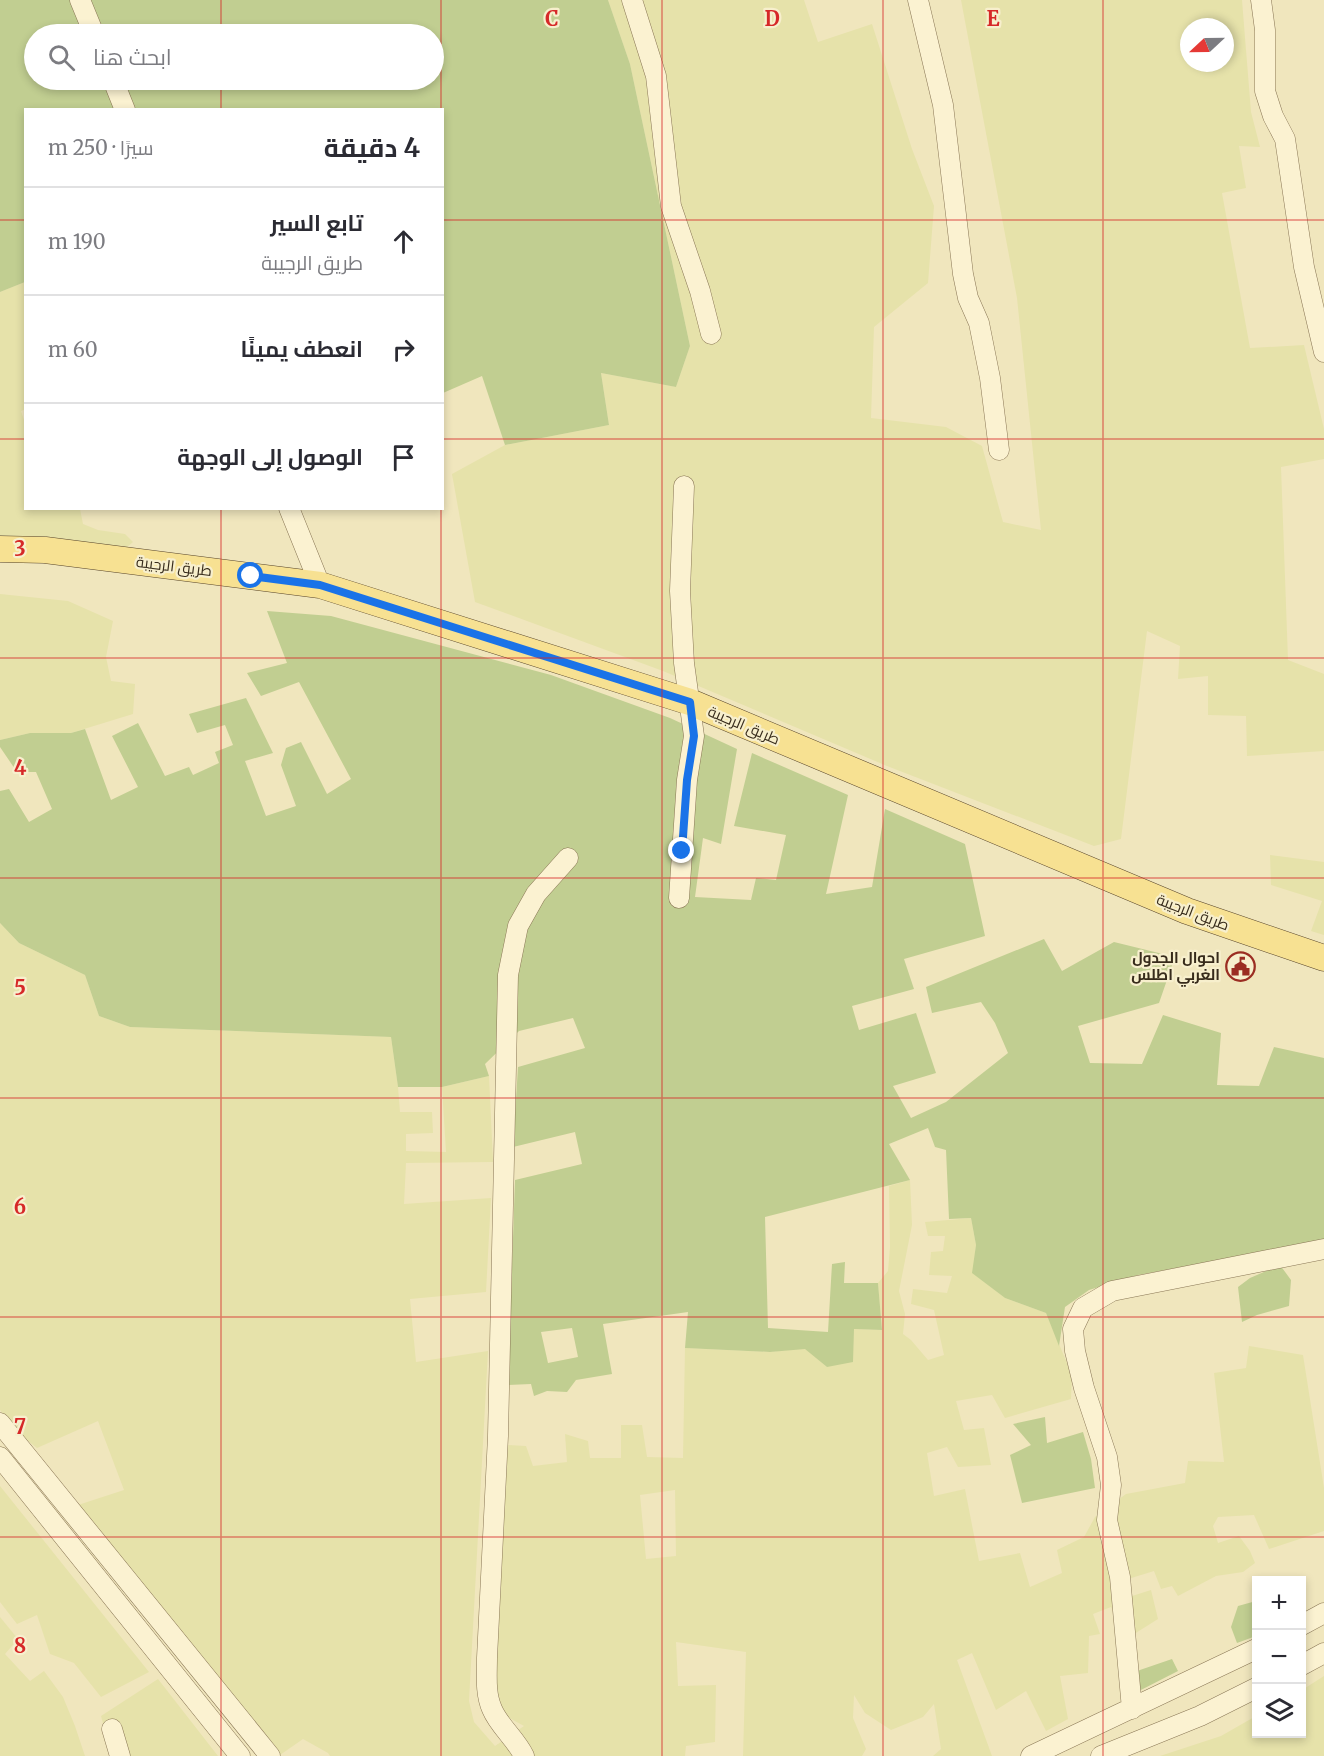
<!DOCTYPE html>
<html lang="ar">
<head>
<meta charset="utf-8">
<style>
  :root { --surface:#fff; --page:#f7f7f7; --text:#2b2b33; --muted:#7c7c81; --line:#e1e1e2 }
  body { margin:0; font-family:Merriweather,Cairo,serif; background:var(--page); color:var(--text); direction:rtl }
  .controls { position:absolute; right:18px; bottom:18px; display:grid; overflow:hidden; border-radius:0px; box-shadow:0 3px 9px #0003 }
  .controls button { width:54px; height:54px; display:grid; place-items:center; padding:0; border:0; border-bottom:2px solid var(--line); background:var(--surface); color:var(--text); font:30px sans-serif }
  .compass { position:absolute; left:1180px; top:18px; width:54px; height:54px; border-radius:50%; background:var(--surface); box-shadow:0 3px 9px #0003; rotate:248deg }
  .stop { position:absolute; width:18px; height:18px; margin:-14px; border:4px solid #1a73e8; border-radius:50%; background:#fff }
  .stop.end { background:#1a73e8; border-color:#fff; box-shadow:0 2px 6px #0008 }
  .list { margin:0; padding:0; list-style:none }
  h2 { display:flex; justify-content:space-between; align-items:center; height:78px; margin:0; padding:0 24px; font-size:26px }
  h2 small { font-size:20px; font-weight:400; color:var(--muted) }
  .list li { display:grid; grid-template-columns:39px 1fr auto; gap:18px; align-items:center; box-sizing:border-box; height:108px; padding:0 24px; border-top:2px solid var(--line) }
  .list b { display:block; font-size:22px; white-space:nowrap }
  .list p { margin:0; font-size:20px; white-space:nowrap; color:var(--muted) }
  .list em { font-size:20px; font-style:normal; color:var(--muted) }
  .icon { flex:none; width:33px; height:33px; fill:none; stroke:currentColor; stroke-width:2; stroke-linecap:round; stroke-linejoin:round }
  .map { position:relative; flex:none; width:1324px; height:1756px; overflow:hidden; direction:ltr }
  .search { position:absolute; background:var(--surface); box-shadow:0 3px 9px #0003; left:24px; top:24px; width:420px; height:66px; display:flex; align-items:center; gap:15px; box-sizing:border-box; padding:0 21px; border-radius:33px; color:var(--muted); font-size:22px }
  .panel { position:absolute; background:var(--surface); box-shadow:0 3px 9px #0003; left:24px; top:108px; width:420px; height:402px; border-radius:0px; direction:rtl }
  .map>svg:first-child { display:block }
  .farmland { fill:#e6e2aa; fill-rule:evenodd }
  .green { fill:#c1ce91; fill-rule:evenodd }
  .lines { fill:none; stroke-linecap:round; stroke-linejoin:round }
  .minor-casing { stroke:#897655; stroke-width:21 }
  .major-casing { stroke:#56432a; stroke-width:27 }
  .minor { stroke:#fbf2d1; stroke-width:20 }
  .major { stroke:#f7e192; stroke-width:26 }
  .route { stroke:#1a73e8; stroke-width:8 }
  .grid { fill:none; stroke:#d62828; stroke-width:1.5; stroke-opacity:0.55 }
  .labels { text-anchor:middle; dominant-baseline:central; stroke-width:4.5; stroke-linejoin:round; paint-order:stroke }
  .street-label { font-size:15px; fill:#372b1b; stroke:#f7efcd }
  .poi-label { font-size:15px; font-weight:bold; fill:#372b1b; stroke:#f7efcd; text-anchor:end }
  .grid-label { font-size:20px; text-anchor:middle; font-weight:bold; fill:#d62828; stroke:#f7efcd; stroke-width:4.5; stroke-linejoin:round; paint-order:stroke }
</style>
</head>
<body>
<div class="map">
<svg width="1324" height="1756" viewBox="0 0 1324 1756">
  <rect width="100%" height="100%" fill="#f0e6bd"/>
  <path class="farmland" d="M 608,0 L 804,0 L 818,42 L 872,24 L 912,149 L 934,206 L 928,283 L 874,327 L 871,418 L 946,427 L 982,446 L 1003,522 L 1041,530 L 1017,298 L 961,0 L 1242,0 L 1251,112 L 1260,147 L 1239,146 L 1246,188 L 1222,193 L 1250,348 L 1304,345 L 1324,429 L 1324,459 L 1281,467 L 1288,660 L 1324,674 L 1324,751 L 1247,756 L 1246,716 L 1208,715 L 1208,676 L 1178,679 L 1180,646 L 1147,631 L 1121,839 L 1094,846 L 887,766 L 663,671 L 475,602 L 452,474 L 505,445 L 609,425 L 601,373 L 676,387 L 690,346 L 630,64 ZM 1189,27 L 1225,27 L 1225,63 L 1189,63 Z
    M 25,282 L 26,409 L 21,411 L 25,423 L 26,508 L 80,509 L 83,524 L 98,530 L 125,534 L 133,542 L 118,555 L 0,544 L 0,292 Z
    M 0,594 L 68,601 L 113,621 L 106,657 L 111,681 L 135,684 L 133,714 L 71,733 L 30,733 L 0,740 Z
    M 1270,855 L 1324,862 L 1324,935 L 1311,931 L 1322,901 L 1271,885 Z
    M 0,923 L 19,943 L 85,975 L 99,1016 L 130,1027 L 391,1037 L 398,1087 L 400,1112 L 432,1112 L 433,1133 L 406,1134 L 406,1151 L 446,1152 L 442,1087 L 489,1076 L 493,1162 L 406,1163 L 404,1204 L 491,1198 L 486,1292 L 410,1299 L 416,1362 L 488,1351 L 469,1701 L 474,1722 L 495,1746 L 524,1726 L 504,1715 L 494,1690 L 507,1445 L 526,1446 L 533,1466 L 567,1462 L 565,1434 L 588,1441 L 590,1458 L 621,1458 L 621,1425 L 642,1425 L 647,1457 L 683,1458 L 685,1348 L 770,1352 L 805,1348 L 827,1367 L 854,1329 L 882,1330 L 878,1283 L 888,1271 L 890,1247 L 889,1186 L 910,1180 L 912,1225 L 899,1291 L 905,1314 L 903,1334 L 911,1340 L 928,1360 L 944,1355 L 934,1310 L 911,1304 L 913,1289 L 947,1293 L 952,1276 L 929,1275 L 931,1252 L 943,1251 L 945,1236 L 928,1236 L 925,1222 L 971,1218 L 976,1245 L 973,1273 L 1005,1298 L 1046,1313 L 1072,1375 L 1071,1399 L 1005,1418 L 992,1395 L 956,1401 L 964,1430 L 984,1428 L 991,1465 L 958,1467 L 947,1447 L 927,1453 L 934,1496 L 965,1489 L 979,1561 L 1020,1553 L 1030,1587 L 1062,1573 L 1057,1550 L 1084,1537 L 1095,1517 L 1126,1494 L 1185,1483 L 1188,1461 L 1224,1462 L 1214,1373 L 1246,1368 L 1249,1346 L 1303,1355 L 1324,1488 L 1324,1531 L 1269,1549 L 1254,1515 L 1218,1517 L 1213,1526 L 1218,1543 L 1239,1536 L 1250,1551 L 1255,1563 L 1243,1572 L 1216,1576 L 1178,1596 L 1172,1586 L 1161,1589 L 1154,1571 L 1128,1579 L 1129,1597 L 1151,1590 L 1158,1619 L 1131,1636 L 1111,1607 L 1093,1614 L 1100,1634 L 1089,1636 L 1088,1673 L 1060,1676 L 1068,1719 L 1046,1731 L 1026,1691 L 996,1710 L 972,1653 L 957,1660 L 992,1756 L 933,1756 L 941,1749 L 934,1704 L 923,1717 L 891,1730 L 865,1713 L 854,1695 L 853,1718 L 866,1749 L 862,1756 L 743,1756 L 746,1652 L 676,1642 L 678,1686 L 716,1685 L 715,1742 L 686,1746 L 685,1756 L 330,1756 L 328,1753 L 303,1739 L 280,1755 L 190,1646 L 78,1505 L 124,1490 L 98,1421 L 37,1448 L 18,1433 L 0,1410 ZM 675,1490 L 676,1556 L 646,1559 L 640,1495 Z
    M 0,1486 L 149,1672 L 101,1697 L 74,1663 L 50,1654 L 37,1615 L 17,1624 L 0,1602 Z
    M 0,1617 L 18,1639 L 5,1654 L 30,1681 L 44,1671 L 63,1697 L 75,1726 L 85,1756 L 0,1756 Z
    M 1324,1676 L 1324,1756 L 1160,1756 L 1221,1736 L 1256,1716 L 1256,1734 L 1302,1734 L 1302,1690 Z
    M 158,1679 L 218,1756 L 112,1756 L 101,1716 Z"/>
  <path class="green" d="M 0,0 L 608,0 L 630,64 L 690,346 L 676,387 L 601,373 L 609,425 L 505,445 L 482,376 L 443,393 L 442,110 L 26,110 L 25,282 L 0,292 ZM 34,34 L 434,34 L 434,80 L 34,80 Z
    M 267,611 L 331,616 L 551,675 L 670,718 L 737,749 L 721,844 L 703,838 L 695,897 L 751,900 L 756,878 L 776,880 L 786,835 L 734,826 L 752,753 L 848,795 L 826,894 L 872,887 L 885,809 L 965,844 L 985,936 L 904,959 L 914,989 L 852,1006 L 859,1030 L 916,1013 L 936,1073 L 893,1086 L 911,1118 L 946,1102 L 1008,1053 L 995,1023 L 981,1002 L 932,1013 L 926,987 L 1044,939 L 1062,971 L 1114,942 L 1175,957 L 1159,1003 L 1078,1026 L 1090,1063 L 1142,1064 L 1163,1015 L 1221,1033 L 1217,1085 L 1259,1086 L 1274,1047 L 1324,1058 L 1324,1241 L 1138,1275 L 1089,1290 L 1065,1307 L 1059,1346 L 1046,1313 L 1005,1298 L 972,1273 L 976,1245 L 971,1218 L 949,1219 L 946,1150 L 935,1147 L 928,1128 L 889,1144 L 910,1180 L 765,1217 L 768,1328 L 828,1332 L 832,1264 L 845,1262 L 844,1283 L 878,1283 L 882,1330 L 854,1329 L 853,1362 L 827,1367 L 805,1349 L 770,1352 L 685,1348 L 688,1312 L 603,1324 L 612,1374 L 576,1380 L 567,1392 L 547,1391 L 534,1396 L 531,1384 L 508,1385 L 515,1180 L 582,1164 L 575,1132 L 513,1147 L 518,1067 L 585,1048 L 573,1018 L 519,1031 L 485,1064 L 489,1076 L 442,1087 L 398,1087 L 391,1037 L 130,1027 L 99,1016 L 85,975 L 19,943 L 0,923 L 0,791 L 9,789 L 29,822 L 52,809 L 36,772 L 17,772 L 0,747 L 0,740 L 30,733 L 71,733 L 85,729 L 111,800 L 138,787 L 112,736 L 138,723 L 165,776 L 189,767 L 193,775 L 219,763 L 215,752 L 233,745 L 225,725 L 197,733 L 189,714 L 246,698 L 273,753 L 245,761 L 266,816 L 296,806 L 281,765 L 286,748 L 301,742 L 327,794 L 351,779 L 299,682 L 261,696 L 247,673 L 287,663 ZM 572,1328 L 578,1357 L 548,1363 L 541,1332 Z
    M 1280,1265 L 1291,1280 L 1289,1306 L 1257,1315 L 1242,1322 L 1238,1287 L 1250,1278 Z
    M 1045,1417 L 1047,1443 L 1083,1432 L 1091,1459 L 1095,1488 L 1022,1503 L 1010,1455 L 1031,1445 L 1013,1424 Z
    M 1256,1601 L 1256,1636 L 1237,1643 L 1231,1627 L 1238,1606 Z
    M 1172,1659 L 1178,1671 L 1137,1692 L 1137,1671 Z"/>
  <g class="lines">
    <defs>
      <path id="minor" d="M 80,0 L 94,34
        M 632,0 L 656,76 L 671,206 L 700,291 L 711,334
        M 918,0 L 943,105 L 963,274 L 968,298 L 979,323 L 990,378 L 999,450
        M 1261,0 L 1265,30 L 1265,91 L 1273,116 L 1285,139 L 1304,267 L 1324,352
        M 113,80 L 125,110
        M 289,508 L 320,585
        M 679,898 L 687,780 L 694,736 L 684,663 L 680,591 L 684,486
        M 0,1423 L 270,1756
        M 0,1457 L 240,1756
        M 1302,1625 L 1324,1613
        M 1302,1665 L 1324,1653
        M 1132,1709 L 1120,1577 L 1107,1520 L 1111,1485 L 1107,1457 L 1084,1388 L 1075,1351 L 1073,1329 L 1083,1308 L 1112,1291 L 1324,1249
        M 112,1729 L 120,1756
        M 524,1756 C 516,1739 499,1726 492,1709 C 485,1693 487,1675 487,1658 L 498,1436 L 508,975 L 518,926 L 536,894 L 568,858
        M 1031,1756 L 1256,1649
        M 1101,1756 L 1200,1716 L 1256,1688"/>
      <path id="major" d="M 0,549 L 45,550 L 320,585 L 690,702 L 1187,911 L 1324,958"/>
    </defs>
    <use href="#minor" class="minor-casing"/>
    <use href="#major" class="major-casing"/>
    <use href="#minor" class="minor"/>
    <use href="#major" class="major"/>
  </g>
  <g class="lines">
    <path class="route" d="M 251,576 L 320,585 L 690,702 L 694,736 L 687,780 L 682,851"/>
  </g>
  <path class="grid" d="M 221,0 L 221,34M 441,0 L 441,110M 662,0 L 662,1756M 883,0 L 883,1756M 1103,0 L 1103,1756M 221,80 L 221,110M 0,220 L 26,220M 442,220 L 1324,220M 0,439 L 26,439M 442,439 L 1324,439M 221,508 L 221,1756M 441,508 L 441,1756M 0,658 L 1324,658M 0,878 L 1324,878M 0,1098 L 1324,1098M 0,1317 L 1324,1317M 0,1537 L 1324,1537"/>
  <defs>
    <symbol id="civic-ring" viewBox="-11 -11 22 22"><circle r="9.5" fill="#f7efcd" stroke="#9b2d22" stroke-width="1.5"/><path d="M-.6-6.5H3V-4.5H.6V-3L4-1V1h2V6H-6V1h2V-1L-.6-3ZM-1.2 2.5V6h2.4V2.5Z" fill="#9b2d22"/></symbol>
  </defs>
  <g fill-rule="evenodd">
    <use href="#civic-ring" x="1224" y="950" width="33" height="33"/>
  </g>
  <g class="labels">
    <g class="street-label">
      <text transform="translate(174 566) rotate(7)">طريق الرجيبة</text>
      <text transform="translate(744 725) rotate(23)">طريق الرجيبة</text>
      <text transform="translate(1193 912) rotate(21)">طريق الرجيبة</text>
    </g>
    <g class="poi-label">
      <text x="1220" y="957">احوال الجدول<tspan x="1220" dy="17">الغربي اطلس</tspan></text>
    </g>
  </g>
  <g class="grid-label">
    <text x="552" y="26">C</text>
    <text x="772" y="26">D</text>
    <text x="993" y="26">E</text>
    <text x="20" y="556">3</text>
    <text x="20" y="775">4</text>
    <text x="20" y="995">5</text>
    <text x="20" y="1214">6</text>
    <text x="20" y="1434">7</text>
    <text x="20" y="1653">8</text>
  </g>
</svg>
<div class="controls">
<button>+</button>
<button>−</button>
<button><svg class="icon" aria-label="layers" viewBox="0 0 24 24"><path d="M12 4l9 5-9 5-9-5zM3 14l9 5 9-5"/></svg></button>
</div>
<svg class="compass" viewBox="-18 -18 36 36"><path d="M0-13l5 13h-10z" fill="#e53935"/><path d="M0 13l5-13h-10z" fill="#7c7c81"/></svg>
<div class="stop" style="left:251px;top:576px"></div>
<div class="stop end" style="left:682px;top:851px"></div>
<div class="search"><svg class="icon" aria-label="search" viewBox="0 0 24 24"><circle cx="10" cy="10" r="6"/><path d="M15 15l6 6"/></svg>ابحث هنا</div>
<section class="panel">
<h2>4 دقيقة<small>سيرًا · 250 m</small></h2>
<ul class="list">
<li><svg class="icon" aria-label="ahead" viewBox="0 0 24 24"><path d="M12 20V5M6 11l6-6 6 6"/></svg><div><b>تابع السير</b><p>طريق الرجيبة</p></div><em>190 m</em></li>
<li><svg class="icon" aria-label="right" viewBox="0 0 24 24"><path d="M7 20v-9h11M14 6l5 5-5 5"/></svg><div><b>انعطف يمينًا</b></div><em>60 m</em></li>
<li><svg class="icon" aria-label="arrive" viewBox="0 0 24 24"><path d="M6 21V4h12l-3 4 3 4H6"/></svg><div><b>الوصول إلى الوجهة</b></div></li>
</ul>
</section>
</div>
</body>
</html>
